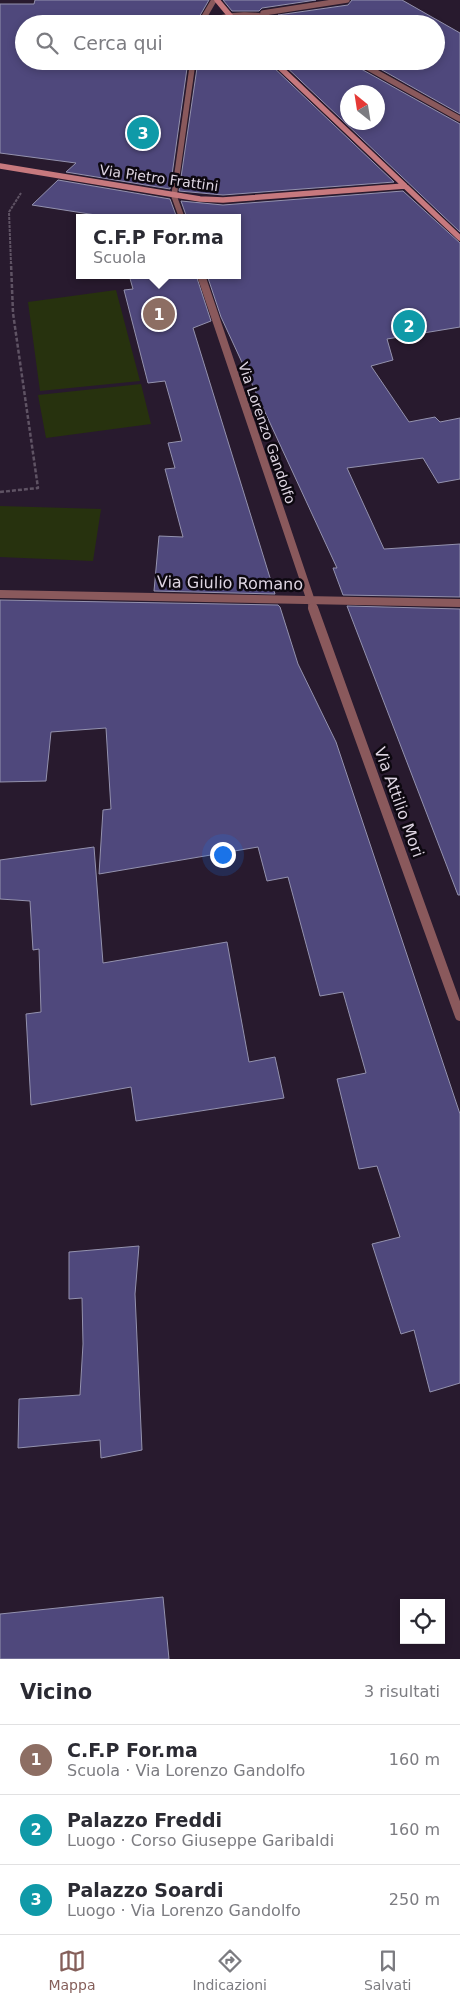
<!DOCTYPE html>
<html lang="it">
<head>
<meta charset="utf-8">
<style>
  :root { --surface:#fff; --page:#f7f7f7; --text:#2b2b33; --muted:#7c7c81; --line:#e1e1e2; --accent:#855f5a }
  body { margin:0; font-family:"DejaVu Sans",sans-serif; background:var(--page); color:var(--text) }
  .controls { position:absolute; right:15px; bottom:15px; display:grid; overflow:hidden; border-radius:0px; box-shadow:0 2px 8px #0003 }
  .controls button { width:45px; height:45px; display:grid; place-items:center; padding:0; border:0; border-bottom:1px solid var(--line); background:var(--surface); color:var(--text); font:25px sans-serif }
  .compass { position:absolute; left:340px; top:85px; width:45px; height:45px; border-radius:50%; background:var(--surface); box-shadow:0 2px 8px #0003; rotate:330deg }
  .you { position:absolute; left:222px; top:854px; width:18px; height:18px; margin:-12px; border:4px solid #fff; border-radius:50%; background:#1a73e8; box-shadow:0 0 0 8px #1a73e833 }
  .badge { display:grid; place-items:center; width:32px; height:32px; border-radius:50%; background:var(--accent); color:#fff; font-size:16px; font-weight:700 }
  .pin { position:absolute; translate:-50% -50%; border:2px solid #fff; box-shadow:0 1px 5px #0006 }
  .popup { position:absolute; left:76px; top:214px; width:165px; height:65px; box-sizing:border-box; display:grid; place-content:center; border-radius:0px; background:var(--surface); filter:drop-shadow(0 1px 4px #0005); font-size:16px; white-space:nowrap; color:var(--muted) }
  .popup b { font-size:19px; color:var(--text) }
  .popup::after { content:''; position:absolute; left:50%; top:100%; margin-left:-10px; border:10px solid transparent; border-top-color:var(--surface) }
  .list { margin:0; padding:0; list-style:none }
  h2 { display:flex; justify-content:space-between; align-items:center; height:65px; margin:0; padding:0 20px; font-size:21px }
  h2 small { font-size:16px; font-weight:400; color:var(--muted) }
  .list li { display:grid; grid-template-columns:32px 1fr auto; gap:15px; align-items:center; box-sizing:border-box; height:70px; padding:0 20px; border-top:1px solid var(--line) }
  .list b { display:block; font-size:19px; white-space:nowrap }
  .list p { margin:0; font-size:16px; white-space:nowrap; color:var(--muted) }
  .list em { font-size:16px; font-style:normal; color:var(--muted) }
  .icon { flex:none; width:28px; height:28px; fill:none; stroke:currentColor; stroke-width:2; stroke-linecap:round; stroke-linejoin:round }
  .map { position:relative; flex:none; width:460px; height:1659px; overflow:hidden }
  .search { position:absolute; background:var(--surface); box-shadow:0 2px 8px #0003; left:15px; right:15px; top:15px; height:55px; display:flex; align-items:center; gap:12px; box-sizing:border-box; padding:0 18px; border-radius:28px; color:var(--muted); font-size:19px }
  .sheet { height:275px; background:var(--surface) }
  nav { display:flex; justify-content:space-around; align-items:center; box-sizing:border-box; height:70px; border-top:1px solid var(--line); background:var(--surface); font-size:14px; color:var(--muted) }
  nav a { display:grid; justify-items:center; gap:2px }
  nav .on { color:var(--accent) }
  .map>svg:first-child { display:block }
  .green { fill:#27320e }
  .building { fill:#4f487c; stroke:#9492ae; fill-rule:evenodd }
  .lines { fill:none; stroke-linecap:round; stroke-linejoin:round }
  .path-far1 { stroke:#5f5364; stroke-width:2; stroke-dasharray:3 1; stroke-linecap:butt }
  .path { stroke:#5f5364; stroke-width:2.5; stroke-dasharray:4 2; stroke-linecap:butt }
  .street-far2 { stroke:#8a595c; stroke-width:5.5 }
  .street-far1 { stroke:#8a595c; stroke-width:8 }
  .street { stroke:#8a595c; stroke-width:10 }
  .secondary { stroke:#c7797e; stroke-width:5.5 }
  .labels { text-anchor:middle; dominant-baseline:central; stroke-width:5; stroke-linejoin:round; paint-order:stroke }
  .far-street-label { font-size:14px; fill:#ddd4e1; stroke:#0d0810 }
  .street-label { font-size:16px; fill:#ddd4e1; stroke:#0d0810 }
</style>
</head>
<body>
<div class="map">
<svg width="460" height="1659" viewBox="0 0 460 1659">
  <rect width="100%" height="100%" fill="#281a2e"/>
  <path class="green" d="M 116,290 L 140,381 L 40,391 L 28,302 Z
    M 141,384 L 151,424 L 46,438 L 38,395 Z
    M 0,506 L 101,509 L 93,561 L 0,557 Z"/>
  <path class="building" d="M 35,0 L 209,0 L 195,24 L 24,24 L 24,61 L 188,61 L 170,189 L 66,172 L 76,163 L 0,153 L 0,4 L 34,4 Z
    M 223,0 L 316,0 L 262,8 L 259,11 L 232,11 Z
    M 352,0 L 402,0 L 460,33 L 460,114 L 366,61 L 436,61 L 436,24 L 292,24 L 289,20 L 278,15 L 348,5 Z
    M 268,61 L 270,64 L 394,182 L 223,195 L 179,191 L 198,61 Z
    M 280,61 L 351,61 L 354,65 L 460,124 L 460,232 ZM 348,92 L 378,92 L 378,122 L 348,122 Z
    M 58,180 L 170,199 L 177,218 L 115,218 L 32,205 Z
    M 403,191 L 460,243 L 460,327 L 387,339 L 393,360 L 371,366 L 409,422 L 435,417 L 440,422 L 460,418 L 460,479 L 438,483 L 423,458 L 347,468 L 384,549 L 460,544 L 460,597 L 343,595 L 333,568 L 337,568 L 221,317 L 207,275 L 238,275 L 238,218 L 187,218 L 181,201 L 223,205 Z
    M 129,275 L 196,275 L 211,321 L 193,328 L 275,594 L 154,591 L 159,536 L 183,537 L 165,469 L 175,468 L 168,443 L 182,441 L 165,381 L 148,383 L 124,290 L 133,289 Z
    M 0,600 L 278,605 L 280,607 L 298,664 L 336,742 L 460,1114 L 460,1383 L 430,1392 L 414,1330 L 401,1334 L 372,1244 L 400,1237 L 377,1166 L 359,1169 L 337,1079 L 366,1073 L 343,992 L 320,996 L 288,877 L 267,881 L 258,847 L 99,874 L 103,810 L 111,809 L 106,728 L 51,732 L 46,781 L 0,782 Z
    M 347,606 L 460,609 L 460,895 L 458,895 Z
    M 94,847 L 103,963 L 227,942 L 249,1062 L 275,1057 L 284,1098 L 136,1121 L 131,1087 L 31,1105 L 26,1014 L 41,1012 L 39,949 L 33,950 L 30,901 L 0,899 L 0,860 Z
    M 139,1246 L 135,1294 L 142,1450 L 101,1458 L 100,1440 L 18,1448 L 19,1399 L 80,1395 L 83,1344 L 82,1298 L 69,1299 L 69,1252 Z
    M 163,1597 L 169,1659 L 0,1659 L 0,1614 Z"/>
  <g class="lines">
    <path class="path-far1" d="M 11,264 L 9,212 L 21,193"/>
    <path class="path" d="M 0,492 L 38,488 L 13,313 L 11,263"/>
    <path class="street-far2" d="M 263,13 L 347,0
      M 200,24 C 230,13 257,11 287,24
      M 200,24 L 214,0
      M 356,61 L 460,119
      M 182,218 L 174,196 L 193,61"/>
    <path class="street-far1" d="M 201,275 L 314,610
      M 0,594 L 460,603"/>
    <path class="street" d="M 313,608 L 460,1016"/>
    <path class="secondary" d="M 217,0 L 237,24
      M 273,61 L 460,238
      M 0,166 L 200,199 L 223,200 L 405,186"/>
  </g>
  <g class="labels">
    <g class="far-street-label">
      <text transform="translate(159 178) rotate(8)">Via Pietro Frattini</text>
      <text transform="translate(267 433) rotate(71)">Via Lorenzo Gandolfo</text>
    </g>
    <g class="street-label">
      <text transform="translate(230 583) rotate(1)">Via Giulio Romano</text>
      <text transform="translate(399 802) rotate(70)">Via Attilio Mori</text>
    </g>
  </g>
</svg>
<div class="controls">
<button><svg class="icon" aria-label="locate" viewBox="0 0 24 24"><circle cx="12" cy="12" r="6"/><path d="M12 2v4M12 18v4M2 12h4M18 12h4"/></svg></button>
</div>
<svg class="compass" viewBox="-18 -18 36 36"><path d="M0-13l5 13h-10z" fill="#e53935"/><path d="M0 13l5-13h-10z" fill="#7c7c81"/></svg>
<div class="you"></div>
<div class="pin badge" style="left:159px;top:314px;background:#8d6e63">1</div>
<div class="popup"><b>C.F.P For.ma</b>Scuola</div>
<div class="pin badge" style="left:409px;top:326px;background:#0f9aa8">2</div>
<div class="pin badge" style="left:143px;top:133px;background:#0f9aa8">3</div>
<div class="search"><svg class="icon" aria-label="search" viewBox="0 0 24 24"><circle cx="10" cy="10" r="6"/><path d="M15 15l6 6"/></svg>Cerca qui</div>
</div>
<section class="sheet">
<h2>Vicino<small>3 risultati</small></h2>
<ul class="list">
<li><span class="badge" style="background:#8d6e63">1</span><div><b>C.F.P For.ma</b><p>Scuola · Via Lorenzo Gandolfo</p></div><em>160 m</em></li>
<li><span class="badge" style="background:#0f9aa8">2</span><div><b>Palazzo Freddi</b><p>Luogo · Corso Giuseppe Garibaldi</p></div><em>160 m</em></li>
<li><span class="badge" style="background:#0f9aa8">3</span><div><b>Palazzo Soardi</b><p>Luogo · Via Lorenzo Gandolfo</p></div><em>250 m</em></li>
</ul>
</section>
<nav>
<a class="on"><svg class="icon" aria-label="map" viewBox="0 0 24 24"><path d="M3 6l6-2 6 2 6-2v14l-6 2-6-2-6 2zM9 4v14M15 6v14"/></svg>Mappa</a>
<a><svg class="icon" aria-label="directions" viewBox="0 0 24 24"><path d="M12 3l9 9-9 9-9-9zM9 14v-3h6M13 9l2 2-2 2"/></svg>Indicazioni</a>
<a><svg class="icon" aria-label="saved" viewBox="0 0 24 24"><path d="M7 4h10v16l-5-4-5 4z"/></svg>Salvati</a>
</nav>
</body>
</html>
